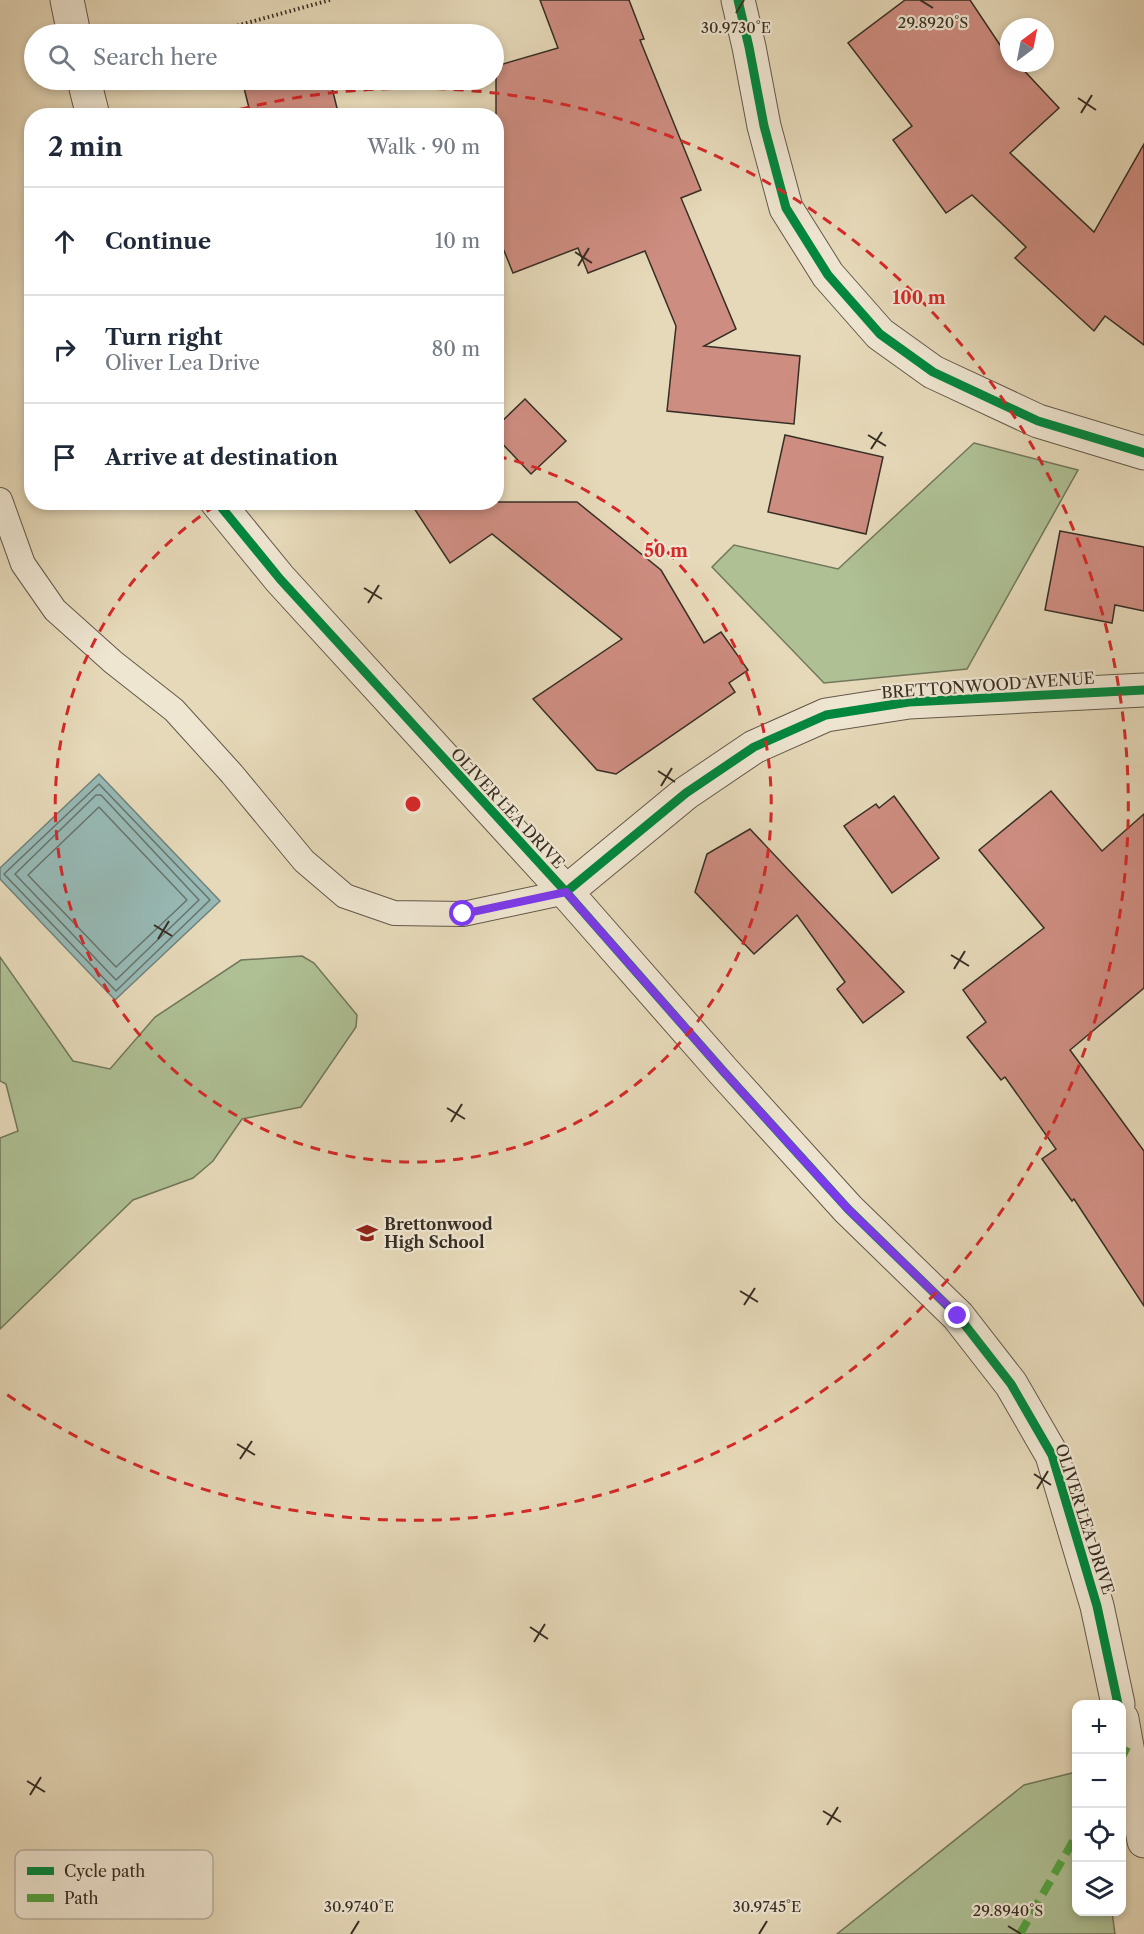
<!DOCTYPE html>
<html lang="en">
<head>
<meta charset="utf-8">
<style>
  :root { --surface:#fff; --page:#f2f2f3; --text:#1f2937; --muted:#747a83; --line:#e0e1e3 }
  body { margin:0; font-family:"Libre Caslon Text",serif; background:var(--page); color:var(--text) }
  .controls { position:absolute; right:18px; bottom:18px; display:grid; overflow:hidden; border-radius:12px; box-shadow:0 3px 9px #0003 }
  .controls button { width:54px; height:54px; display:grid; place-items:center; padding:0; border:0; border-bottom:2px solid var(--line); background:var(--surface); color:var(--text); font:30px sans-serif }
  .compass { position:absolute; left:1000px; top:18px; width:54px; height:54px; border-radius:50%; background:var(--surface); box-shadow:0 3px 9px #0003; rotate:32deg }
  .stop { position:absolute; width:18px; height:18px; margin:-14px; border:4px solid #7c3aed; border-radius:50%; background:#fff }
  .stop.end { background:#7c3aed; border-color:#fff; box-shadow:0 2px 6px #0008 }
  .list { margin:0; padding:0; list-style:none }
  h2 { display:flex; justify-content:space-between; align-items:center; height:78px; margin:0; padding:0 24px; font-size:26px }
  h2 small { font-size:20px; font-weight:400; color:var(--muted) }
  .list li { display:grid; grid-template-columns:39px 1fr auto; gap:18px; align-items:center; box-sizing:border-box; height:108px; padding:0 24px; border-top:2px solid var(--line) }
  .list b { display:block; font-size:22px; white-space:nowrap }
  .list p { margin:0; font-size:20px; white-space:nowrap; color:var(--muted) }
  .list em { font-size:20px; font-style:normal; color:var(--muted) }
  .icon { flex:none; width:33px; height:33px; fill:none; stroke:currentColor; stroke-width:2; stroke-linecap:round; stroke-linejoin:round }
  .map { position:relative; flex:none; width:1144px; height:1934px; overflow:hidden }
  .search { position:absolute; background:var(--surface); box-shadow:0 3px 9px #0003; left:24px; top:24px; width:480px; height:66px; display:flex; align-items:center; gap:15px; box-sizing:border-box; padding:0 21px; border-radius:33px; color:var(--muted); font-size:22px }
  .panel { position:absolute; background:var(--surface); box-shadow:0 3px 9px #0003; left:24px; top:108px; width:480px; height:402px; border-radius:24px }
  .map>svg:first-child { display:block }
  .green { fill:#aec094; stroke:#72775c; stroke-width:1.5 }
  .water { fill:#97b9b5; stroke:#70817b; stroke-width:1.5 }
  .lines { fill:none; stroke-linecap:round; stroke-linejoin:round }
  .shore { stroke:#66746c; stroke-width:1.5 }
  .building { fill:#ce8d81; stroke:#362e24; stroke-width:1.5 }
  .service-casing { stroke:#625949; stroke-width:26 }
  .minor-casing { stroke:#625949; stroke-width:35 }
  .path { stroke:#362e24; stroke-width:4; stroke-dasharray:1.5 3; stroke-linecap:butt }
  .service { stroke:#efe6d2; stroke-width:24 }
  .minor { stroke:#efe6d2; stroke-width:33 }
  .quiet { stroke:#53a442; stroke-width:8; stroke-dasharray:15 8; stroke-linecap:butt }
  .cycleway-casing { stroke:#efe6d2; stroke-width:13 }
  .cycleway { stroke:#00873e; stroke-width:9 }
  .route { stroke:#7c3aed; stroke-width:8 }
  .ticks { fill:none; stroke:#362e24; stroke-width:2 }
  .ring { fill:none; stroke:#d62828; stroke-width:3; stroke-dasharray:10 8 }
  .labels { text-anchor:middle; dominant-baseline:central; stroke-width:4.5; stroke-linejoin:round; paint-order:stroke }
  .street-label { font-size:16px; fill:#362e24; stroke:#efe6d2 }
  .poi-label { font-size:16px; font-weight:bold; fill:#362e24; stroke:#efe6d2; text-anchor:start }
  .key { fill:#efe6d2; stroke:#b8af9e; stroke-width:1.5 }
  .key-label { font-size:16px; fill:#362e24 }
  .ticks-label { font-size:15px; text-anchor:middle; fill:#362e24; stroke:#efe6d2; stroke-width:4.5; stroke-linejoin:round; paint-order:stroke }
  .centre { fill:#d62828; stroke:#efe6d2; stroke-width:3 }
  .ring-label { font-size:18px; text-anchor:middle; font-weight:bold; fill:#d62828; stroke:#efe6d2; stroke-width:4.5; stroke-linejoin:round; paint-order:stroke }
</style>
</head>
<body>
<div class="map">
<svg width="1144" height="1934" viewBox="0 0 1144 1934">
  <rect width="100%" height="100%" fill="#e6d9b9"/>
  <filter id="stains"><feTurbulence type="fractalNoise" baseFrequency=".00333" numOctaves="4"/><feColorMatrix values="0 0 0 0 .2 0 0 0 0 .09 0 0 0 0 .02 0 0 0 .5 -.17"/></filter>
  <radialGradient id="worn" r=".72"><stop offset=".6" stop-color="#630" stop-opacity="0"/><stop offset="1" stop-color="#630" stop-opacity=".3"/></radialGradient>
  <path class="green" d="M 974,443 L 1078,470 L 967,669 L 824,683 L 712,567 L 734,545 L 838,569 Z
    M 302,956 L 314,963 L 357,1015 L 356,1027 L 301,1107 L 242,1119 L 213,1161 L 193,1178 L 133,1200 L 0,1329 L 0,1138 L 18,1131 L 6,1084 L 0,1081 L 0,957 L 73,1061 L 110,1069 L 155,1017 L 241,960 Z
    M 1076,1772 L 1076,1912 L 1112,1912 L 1115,1934 L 837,1934 L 1024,1785 Z"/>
  <path class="water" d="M 99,774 L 220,901 L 115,1000 L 0,879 L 0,868 Z"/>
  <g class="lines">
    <path class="shore" d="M 99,784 L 210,900 L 116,991 L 4,874 Z
      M 96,795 L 101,795 L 199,900 L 116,980 L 15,874 Z
      M 99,807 L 187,900 L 116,967 L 28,875 Z"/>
  </g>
  <path class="building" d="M 540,0 L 629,0 L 644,39 L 640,40 L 701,190 L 681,198 L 736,329 L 704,346 L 800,356 L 794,424 L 667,411 L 676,326 L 645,251 L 588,273 L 578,248 L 513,273 L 496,231 L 496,66 L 558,48 Z
    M 905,0 L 970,0 L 1000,45 L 1009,54 L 1009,63 L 1017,63 L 1059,108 L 1010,153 L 1094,232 L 1144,144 L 1144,345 L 1105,316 L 1094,331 L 1015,258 L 1026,247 L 972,195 L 946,213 L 893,140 L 912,126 L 848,43 Z
    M 242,80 L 330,80 L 339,116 L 251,116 Z
    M 525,399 L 566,441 L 531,474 L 496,437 L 496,427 Z
    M 785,435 L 883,457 L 866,534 L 768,512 Z
    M 410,502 L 577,502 L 661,570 L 704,643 L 721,632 L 748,670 L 729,683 L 735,692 L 616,774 L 597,770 L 533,699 L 622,639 L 492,534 L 450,563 Z
    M 1060,531 L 1144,547 L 1144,611 L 1115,605 L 1112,623 L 1045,610 Z
    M 1051,791 L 1102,851 L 1144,814 L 1144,988 L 1070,1050 L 1144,1151 L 1144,1306 L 1074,1199 L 1072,1201 L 1042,1159 L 1056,1149 L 1005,1077 L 1001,1080 L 967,1037 L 986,1022 L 963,990 L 1044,928 L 979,850 Z
    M 894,796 L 939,858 L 892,893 L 844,826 L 876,804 L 879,808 Z
    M 750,829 L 814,897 L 904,992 L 863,1023 L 837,989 L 845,982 L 797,915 L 754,954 L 695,892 L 707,854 Z"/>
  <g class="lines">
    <defs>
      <path id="service" d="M 0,500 L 23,564 L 55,610 L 113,662 L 174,710 L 232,774 L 304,861 L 345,896 L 394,913 L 463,914 L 566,892"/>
      <path id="minor" d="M 67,0 L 74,34
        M 738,0 L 749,47 L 764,126 L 786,208 L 828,275 L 880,334 L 933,372 L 1038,421 L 1144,453
        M 84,80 L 93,116
        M 217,502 L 280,579 L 566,892 L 724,1072 L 848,1209 L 958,1316 L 1011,1384 L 1052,1455 L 1097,1606 L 1118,1704
        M 566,892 L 686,793 L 754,747 L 826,715 L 909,702 L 1144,690
        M 1122,1719 L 1144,1841"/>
    </defs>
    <use href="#service" class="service-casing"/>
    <use href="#minor" class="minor-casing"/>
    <path class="path" d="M 207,34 L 330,0"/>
    <use href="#service" class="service"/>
    <use href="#minor" class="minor"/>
    <path class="quiet" d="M 1122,1757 L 1127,1747
      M 1020,1934 L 1076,1836"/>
    <defs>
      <path id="cycleway" d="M 738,0 L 749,47 L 764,126 L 786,208 L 828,275 L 880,334 L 933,372 L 1038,421 L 1144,453
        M 217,502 L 280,579 L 566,892 L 724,1072 L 848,1209 L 958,1316 L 1011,1384 L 1052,1455 L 1097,1606 L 1118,1704
        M 566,892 L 686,793 L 754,747 L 826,715 L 909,702 L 1144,690"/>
    </defs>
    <use href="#cycleway" class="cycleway-casing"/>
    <use href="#cycleway" class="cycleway"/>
  </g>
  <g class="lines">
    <path class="route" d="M 463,914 L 566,892 L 724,1072 L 848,1209 L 958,1316"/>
  </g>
  <path class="ticks" d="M 920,0 L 933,8M 736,13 L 744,0M 1078,98 L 1096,110M 1081,113 L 1092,95M 575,252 L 592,263M 578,266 L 589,248M 868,435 L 886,446M 871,449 L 882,432M 364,588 L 382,599M 368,603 L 379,585M 658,771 L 675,782M 661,786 L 672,768M 154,925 L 172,936M 158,939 L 169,921M 951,955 L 969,966M 954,969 L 965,951M 447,1108 L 465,1119M 451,1122 L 462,1104M 740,1291 L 758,1302M 744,1305 L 755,1288M 237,1444 L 255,1455M 240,1459 L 252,1441M 1034,1474 L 1051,1485M 1037,1489 L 1048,1471M 530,1627 L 548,1639M 534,1642 L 545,1624M 27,1781 L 45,1792M 30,1795 L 41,1777M 823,1811 L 841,1822M 827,1825 L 838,1807M 1008,1926 L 1021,1934M 351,1934 L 359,1921M 759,1934 L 767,1921"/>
  <g class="ring">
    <path d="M497 456A358 358 0 1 1 218 504"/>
    <path d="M222 114A716 716 0 1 1 2 1391"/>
  </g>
  <defs>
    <symbol id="school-bare" viewBox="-9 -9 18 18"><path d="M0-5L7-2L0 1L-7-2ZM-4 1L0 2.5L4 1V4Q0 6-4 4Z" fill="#8f2418" stroke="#efe6d2" stroke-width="2.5" paint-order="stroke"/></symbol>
  </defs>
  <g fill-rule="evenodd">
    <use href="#school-bare" x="352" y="1218" width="30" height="30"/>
  </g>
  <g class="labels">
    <g class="street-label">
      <text transform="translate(988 685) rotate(-4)">BRETTONWOOD AVENUE</text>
      <text transform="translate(508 808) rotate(47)">OLIVER LEA DRIVE</text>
      <text transform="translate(1085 1519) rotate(72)">OLIVER LEA DRIVE</text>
    </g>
    <g class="poi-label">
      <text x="384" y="1224">Brettonwood<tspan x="384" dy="18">High School</tspan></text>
    </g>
  </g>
  <rect x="15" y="1850" width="198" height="69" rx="9" class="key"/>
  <rect x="27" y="1867" width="27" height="8" fill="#00873e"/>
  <rect x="27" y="1894" width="27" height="8" fill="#53a442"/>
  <g class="key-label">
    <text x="64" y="1877">Cycle path</text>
    <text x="64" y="1904">Path</text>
  </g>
  <g class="ticks-label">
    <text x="933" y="28">29.8920°S</text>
    <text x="736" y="33">30.9730°E</text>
    <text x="359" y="1912">30.9740°E</text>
    <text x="767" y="1912">30.9745°E</text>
    <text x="1008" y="1916">29.8940°S</text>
  </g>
  <circle cx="413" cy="804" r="9" class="centre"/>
  <g class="ring-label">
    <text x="919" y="304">100 m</text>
    <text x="666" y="557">50 m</text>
  </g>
  <rect width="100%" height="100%" filter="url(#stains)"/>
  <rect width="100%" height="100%" fill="url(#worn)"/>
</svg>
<div class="controls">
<button>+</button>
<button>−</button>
<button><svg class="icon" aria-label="locate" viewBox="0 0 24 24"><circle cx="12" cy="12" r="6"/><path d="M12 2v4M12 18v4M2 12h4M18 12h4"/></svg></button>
<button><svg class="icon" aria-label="layers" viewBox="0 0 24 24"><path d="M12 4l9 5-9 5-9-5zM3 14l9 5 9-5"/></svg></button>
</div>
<svg class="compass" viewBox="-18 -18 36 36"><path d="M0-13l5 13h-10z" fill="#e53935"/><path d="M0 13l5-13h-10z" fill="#747a83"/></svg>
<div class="stop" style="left:463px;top:914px"></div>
<div class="stop end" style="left:958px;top:1316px"></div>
<div class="search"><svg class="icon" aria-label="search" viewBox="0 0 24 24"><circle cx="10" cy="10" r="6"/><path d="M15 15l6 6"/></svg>Search here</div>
<section class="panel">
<h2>2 min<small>Walk · 90 m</small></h2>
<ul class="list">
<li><svg class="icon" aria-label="ahead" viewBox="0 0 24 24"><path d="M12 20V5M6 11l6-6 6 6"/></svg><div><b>Continue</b></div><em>10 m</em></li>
<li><svg class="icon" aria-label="right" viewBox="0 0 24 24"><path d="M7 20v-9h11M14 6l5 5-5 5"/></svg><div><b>Turn right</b><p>Oliver Lea Drive</p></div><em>80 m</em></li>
<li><svg class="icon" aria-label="arrive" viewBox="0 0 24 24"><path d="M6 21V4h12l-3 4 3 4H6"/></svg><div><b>Arrive at destination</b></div></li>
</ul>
</section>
</div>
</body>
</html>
